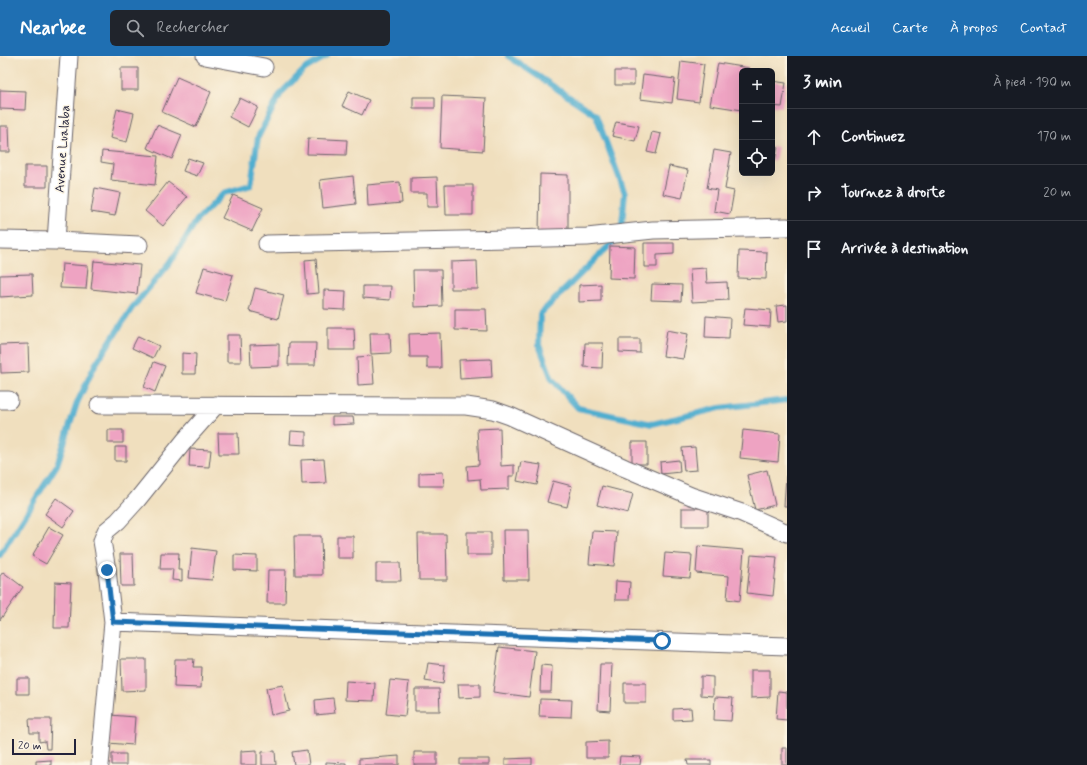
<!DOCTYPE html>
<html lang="fr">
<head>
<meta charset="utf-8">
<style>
  :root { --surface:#171b24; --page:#20242c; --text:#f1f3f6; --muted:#9ea1a6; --line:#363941; --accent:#1f6fb2 }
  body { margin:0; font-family:Mynerve,sans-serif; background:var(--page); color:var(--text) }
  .controls { position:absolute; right:12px; top:12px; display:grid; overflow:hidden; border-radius:6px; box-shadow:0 4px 16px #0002 }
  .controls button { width:36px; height:36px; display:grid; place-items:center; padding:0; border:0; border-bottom:1px solid var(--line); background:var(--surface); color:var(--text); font:20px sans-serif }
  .scale { position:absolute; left:12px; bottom:10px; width:64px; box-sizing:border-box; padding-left:4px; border:2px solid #22223b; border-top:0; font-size:11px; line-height:14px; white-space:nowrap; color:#22223b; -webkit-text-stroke:3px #fcf5e5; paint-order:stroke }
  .stop { position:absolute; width:12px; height:12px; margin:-9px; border:3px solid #1f6fb2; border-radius:50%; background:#fff }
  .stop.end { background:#1f6fb2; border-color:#fff; box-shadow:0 1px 4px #0008 }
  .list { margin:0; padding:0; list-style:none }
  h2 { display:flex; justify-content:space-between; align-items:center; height:52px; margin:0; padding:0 16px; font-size:17px }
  h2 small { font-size:13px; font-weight:400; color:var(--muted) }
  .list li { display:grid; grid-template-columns:26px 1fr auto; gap:12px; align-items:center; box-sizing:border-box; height:56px; padding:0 16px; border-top:1px solid var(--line) }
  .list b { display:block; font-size:15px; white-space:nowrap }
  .list em { font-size:13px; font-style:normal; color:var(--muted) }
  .icon { flex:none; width:22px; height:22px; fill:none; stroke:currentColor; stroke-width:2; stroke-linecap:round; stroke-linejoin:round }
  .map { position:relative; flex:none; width:787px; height:709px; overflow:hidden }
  header { display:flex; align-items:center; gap:24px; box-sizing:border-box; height:56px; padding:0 20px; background:var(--accent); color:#fff }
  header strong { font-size:19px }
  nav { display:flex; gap:22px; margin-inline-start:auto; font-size:14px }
  .search { width:280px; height:36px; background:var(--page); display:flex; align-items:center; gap:10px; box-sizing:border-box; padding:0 14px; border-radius:6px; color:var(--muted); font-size:15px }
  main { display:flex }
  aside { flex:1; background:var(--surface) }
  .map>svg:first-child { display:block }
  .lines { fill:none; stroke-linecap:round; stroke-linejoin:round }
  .stream { stroke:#51aecf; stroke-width:6 }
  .building { fill:#eea3c2 }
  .street-casing { stroke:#6a6469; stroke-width:19 }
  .street { stroke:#fff; stroke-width:17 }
  .route { stroke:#1f6fb2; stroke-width:5 }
  .labels { text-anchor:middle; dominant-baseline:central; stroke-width:3; stroke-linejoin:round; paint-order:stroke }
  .street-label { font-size:13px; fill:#22223b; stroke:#fcf5e5 }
</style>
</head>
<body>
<header>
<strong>Nearbee</strong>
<div class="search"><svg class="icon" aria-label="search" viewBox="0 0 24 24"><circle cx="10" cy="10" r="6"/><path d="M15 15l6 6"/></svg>Rechercher</div>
<nav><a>Accueil</a><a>Carte</a><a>À propos</a><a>Contact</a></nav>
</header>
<main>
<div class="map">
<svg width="787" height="709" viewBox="0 0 787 709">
  <rect width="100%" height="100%" fill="#fcf5e5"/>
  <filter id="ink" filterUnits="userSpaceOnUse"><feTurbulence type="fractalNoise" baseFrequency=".025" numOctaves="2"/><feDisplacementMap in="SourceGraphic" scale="8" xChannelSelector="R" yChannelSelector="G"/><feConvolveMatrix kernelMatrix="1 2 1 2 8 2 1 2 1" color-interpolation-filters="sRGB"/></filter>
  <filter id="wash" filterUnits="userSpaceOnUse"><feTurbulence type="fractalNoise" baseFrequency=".012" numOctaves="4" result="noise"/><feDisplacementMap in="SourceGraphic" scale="16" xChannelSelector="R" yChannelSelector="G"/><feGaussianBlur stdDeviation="0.9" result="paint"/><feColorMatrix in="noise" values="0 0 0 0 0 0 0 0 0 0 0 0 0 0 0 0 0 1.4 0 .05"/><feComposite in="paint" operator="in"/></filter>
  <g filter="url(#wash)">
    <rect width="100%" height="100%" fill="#f0dfbe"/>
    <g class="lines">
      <path class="stream" d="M 508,0 L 596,59 L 625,137 L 621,178 L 540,258 L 539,289 L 552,323 L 578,352 L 652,368 L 720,352 L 787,344
        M 0,499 L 57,409 L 77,347 L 95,309 L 132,252 L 170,207 L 197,164 L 224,137 L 251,129 L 258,81 L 281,37 L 305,13 L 327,0"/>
    </g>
    <g id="blocks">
      <path class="building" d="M 681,5 L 704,8 L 699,46 L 677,43 Z
        M 718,7 L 749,12 L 749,15 L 742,15 L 742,54 L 710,49 Z
        M 121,12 L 138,12 L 138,34 L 121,34 Z
        M 615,15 L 634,15 L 634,29 L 615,29 Z
        M 643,19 L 675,23 L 672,47 L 640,43 Z
        M 177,21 L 211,36 L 196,71 L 162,56 Z
        M 772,25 L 786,27 L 782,51 L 772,50 Z
        M 0,34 L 26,35 L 25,54 L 0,53 Z
        M 349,35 L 369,44 L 362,59 L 342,50 Z
        M 442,40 L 486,42 L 483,95 L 440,92 Z
        M 413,41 L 435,41 L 435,52 L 413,52 Z
        M 240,42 L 258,51 L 248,71 L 229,61 Z
        M 117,53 L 134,57 L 127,86 L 110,82 Z
        M 616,66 L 639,70 L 635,85 L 612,80 Z
        M 157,69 L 182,79 L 172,103 L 147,92 Z
        M 0,70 L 9,70 L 10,96 L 0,96 Z
        M 652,76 L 661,78 L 656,98 L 647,96 Z
        M 308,82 L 347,84 L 346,99 L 307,98 Z
        M 772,90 L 778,91 L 775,105 L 772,104 Z
        M 714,94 L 731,97 L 725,133 L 734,135 L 730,158 L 714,155 L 717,134 L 707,132 Z
        M 102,95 L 158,100 L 155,129 L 111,124 L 113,108 L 101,106 Z
        M 188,102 L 203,107 L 197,120 L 183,115 Z
        M 25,110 L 47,110 L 47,131 L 25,131 Z
        M 669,110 L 688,114 L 682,142 L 663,138 Z
        M 540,118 L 568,119 L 568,178 L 539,178 Z
        M 353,120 L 356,148 L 323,152 L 320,124 Z
        M 437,121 L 438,151 L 427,151 L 427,137 L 411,137 L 411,122 Z
        M 168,126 L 187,141 L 163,170 L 145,155 Z
        M 400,126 L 402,147 L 368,150 L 367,129 Z
        M 445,129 L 473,129 L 473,159 L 446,159 Z
        M 95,132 L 120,137 L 115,160 L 91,156 Z
        M 233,139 L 263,152 L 252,175 L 222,162 Z
        M 644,187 L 674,187 L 674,198 L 657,199 L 657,211 L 644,211 Z
        M 610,190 L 635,191 L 634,223 L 609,222 Z
        M 739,195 L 767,196 L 766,223 L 738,222 Z
        M 316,203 L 319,237 L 307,238 L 305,204 Z
        M 94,205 L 140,209 L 137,238 L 91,233 Z
        M 477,205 L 478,233 L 451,233 L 451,206 Z
        M 62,208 L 88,210 L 86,233 L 60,232 Z
        M 204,211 L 233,219 L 225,245 L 196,237 Z
        M 706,212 L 707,227 L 727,226 L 728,244 L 692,246 L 690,213 Z
        M 413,214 L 441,214 L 442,250 L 414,251 Z
        M 32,218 L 33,239 L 0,241 L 0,219 Z
        M 601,228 L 601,245 L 579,246 L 579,229 Z
        M 652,228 L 682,229 L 681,245 L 651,244 Z
        M 363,230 L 391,230 L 390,244 L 363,242 Z
        M 255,232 L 284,239 L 278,263 L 249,255 Z
        M 324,234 L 346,235 L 345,254 L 324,253 Z
        M 787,249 L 787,265 L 778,266 L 776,250 Z
        M 745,252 L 771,254 L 770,271 L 743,269 Z
        M 455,253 L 486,253 L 487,275 L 455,274 Z
        M 706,260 L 730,262 L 729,282 L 705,281 Z
        M 328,272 L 354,272 L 355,294 L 328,294 Z
        M 667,274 L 688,278 L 683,303 L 663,300 Z
        M 370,277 L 390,277 L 391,297 L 371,298 Z
        M 440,277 L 441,312 L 427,312 L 427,301 L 410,301 L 409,278 Z
        M 227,279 L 240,279 L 241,306 L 227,306 Z
        M 138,280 L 159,290 L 153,302 L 132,292 Z
        M 619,283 L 640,283 L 640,297 L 619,296 Z
        M 289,287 L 316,287 L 315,309 L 288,309 Z
        M 585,287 L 603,287 L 602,312 L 584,311 Z
        M 28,288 L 29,316 L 1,317 L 0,289 Z
        M 279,288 L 279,310 L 251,311 L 250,289 Z
        M 182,297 L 196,298 L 195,318 L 182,318 Z
        M 372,300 L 374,328 L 358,329 L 357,301 Z
        M 491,303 L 492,321 L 460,323 L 459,304 Z
        M 154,306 L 165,310 L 155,336 L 144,331 Z
        M 332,361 L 353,361 L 354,368 L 332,369 Z
        M 500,372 L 501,410 L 514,409 L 514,420 L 509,420 L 509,433 L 481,434 L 480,423 L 468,424 L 467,410 L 479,409 L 477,373 Z
        M 108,374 L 123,374 L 123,387 L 108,387 Z
        M 743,374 L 780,378 L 778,406 L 740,402 Z
        M 291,375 L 306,376 L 306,389 L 290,388 Z
        M 218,377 L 238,377 L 239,398 L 219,398 Z
        M 632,386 L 647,386 L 647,408 L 632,408 Z
        M 115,391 L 126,391 L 126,405 L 115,405 Z
        M 695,391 L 697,414 L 684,415 L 682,392 Z
        M 190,393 L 211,394 L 209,411 L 189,410 Z
        M 324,403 L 326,427 L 302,428 L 301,404 Z
        M 679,404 L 680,416 L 661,418 L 660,406 Z
        M 521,406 L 541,409 L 537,429 L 517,425 Z
        M 767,414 L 775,449 L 755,454 L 747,419 Z
        M 443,416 L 444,430 L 419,430 L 419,417 Z
        M 786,420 L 787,421 L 787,450 L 784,450 Z
        M 553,425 L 572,430 L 567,451 L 547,446 Z
        M 602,430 L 633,438 L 628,457 L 597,449 Z
        M 56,442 L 74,455 L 63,471 L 45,458 Z
        M 682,452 L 708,452 L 708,470 L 682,470 Z
        M 49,471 L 63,479 L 46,508 L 32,500 Z
        M 503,474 L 528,474 L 529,524 L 504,524 Z
        M 592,475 L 617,476 L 614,510 L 589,508 Z
        M 467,476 L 491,476 L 491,499 L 467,499 Z
        M 418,478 L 446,478 L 447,524 L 419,524 Z
        M 294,480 L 321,480 L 322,519 L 295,519 Z
        M 337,480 L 353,480 L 353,502 L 337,502 Z
        M 698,490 L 744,494 L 740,545 L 727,543 L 729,520 L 696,517 Z
        M 192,492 L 216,495 L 212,524 L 189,522 Z
        M 161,497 L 179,497 L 178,514 L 182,514 L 182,525 L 172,524 L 173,513 L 160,513 Z
        M 665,497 L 692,499 L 690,522 L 663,520 Z
        M 120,498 L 133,498 L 134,530 L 121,530 Z
        M 234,499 L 257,500 L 257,515 L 234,514 Z
        M 751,499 L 777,501 L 773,540 L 747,537 Z
        M 376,507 L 400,507 L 401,525 L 376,525 Z
        M 268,514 L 286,514 L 285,547 L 267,547 Z
        M 3,516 L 23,531 L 0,564 L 0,520 Z
        M 616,525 L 630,526 L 629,544 L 615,544 Z
        M 55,526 L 71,527 L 69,572 L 54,572 Z
        M 499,591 L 535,595 L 529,641 L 493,636 Z
        M 121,603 L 146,603 L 146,634 L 122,635 Z
        M 175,603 L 194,603 L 193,611 L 202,611 L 201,632 L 174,631 Z
        M 428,607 L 445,609 L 443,628 L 425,625 Z
        M 600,608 L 612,608 L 610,655 L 598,654 Z
        M 541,609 L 552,610 L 551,636 L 540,636 Z
        M 751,614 L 770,614 L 770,641 L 751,642 Z
        M 701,620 L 713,621 L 713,640 L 701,639 Z
        M 17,622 L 29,622 L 29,638 L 17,638 Z
        M 390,624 L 409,626 L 405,660 L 386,658 Z
        M 346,625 L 375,627 L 374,645 L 345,644 Z
        M 624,627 L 646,627 L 646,647 L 624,647 Z
        M 458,628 L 480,628 L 480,641 L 459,642 Z
        M 283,629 L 289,655 L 271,659 L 266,632 Z
        M 415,633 L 439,633 L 440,655 L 415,655 Z
        M 778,635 L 787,636 L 787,664 L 776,663 Z
        M 715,641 L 733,642 L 731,665 L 714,664 Z
        M 333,642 L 335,657 L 316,659 L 315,644 Z
        M 540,643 L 572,644 L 571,661 L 539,660 Z
        M 691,652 L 692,663 L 673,664 L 673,653 Z
        M 110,659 L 135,661 L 133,689 L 108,687 Z
        M 29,663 L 51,663 L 50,693 L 46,693 L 45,685 L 39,686 L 39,677 L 30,677 Z
        M 608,685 L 608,702 L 586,702 L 586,686 Z
        M 782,692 L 787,692 L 787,709 L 782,709 Z
        M 257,694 L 257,709 L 241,709 L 241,695 Z
        M 307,694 L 309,709 L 294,709 L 292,696 Z
        M 275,695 L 276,709 L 262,709 L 262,696 Z
        M 414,696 L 437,696 L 437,709 L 414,709 Z
        M 112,698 L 126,698 L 126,709 L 112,709 Z
        M 399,700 L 399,709 L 359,709 L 359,703 Z
        M 620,700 L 641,701 L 640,709 L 619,709 Z
        M 532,702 L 532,709 L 505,709 L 505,703 Z
        M 460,703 L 489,703 L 489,709 L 460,709 Z
        M 51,704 L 51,709 L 36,709 L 36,705 Z
        M 687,704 L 711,704 L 711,709 L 688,709 Z
        M 326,706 L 346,707 L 346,709 L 326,709 Z"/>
    </g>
  </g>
  <g filter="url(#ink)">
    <use href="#blocks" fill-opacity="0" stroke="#6a6469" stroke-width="1"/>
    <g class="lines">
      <defs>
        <path id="street" d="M 205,0 L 264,11
          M 0,184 L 56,185 L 139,189
          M 56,185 L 69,0
          M 267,188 L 508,183 L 587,181 L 653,174 L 787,171
          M 0,344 L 9,344
          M 99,349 L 466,350 L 493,354 L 510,360 L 625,412 L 691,440 L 742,457 L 787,477
          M 113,566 L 787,590
          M 100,709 L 113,566 L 107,514 L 102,485 L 106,475 L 118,465 L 137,444 L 186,383 L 216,349"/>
      </defs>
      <use href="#street" class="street-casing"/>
      <use href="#street" class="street"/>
    </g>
  </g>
  <g class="lines" filter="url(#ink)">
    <path class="route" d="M 107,514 L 113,566 L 662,585"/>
  </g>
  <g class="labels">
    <g class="street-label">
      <text transform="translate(63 93) rotate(-86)">Avenue Lualaba</text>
    </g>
  </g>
</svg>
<div class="controls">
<button>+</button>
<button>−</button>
<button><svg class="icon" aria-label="locate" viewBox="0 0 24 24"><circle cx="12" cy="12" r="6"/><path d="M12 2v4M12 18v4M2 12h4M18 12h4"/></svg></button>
</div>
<div class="scale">20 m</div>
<div class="stop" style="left:662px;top:585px"></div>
<div class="stop end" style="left:107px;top:514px"></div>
</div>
<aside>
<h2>3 min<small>À pied · 190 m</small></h2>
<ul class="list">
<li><svg class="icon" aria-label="ahead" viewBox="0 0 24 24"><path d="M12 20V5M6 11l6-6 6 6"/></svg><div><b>Continuez</b></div><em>170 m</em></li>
<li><svg class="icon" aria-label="right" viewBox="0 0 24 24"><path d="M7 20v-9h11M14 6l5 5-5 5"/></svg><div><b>Tournez à droite</b></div><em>20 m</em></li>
<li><svg class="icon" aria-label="arrive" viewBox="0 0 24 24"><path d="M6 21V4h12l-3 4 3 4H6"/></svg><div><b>Arrivée à destination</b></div></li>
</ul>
</aside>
</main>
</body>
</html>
